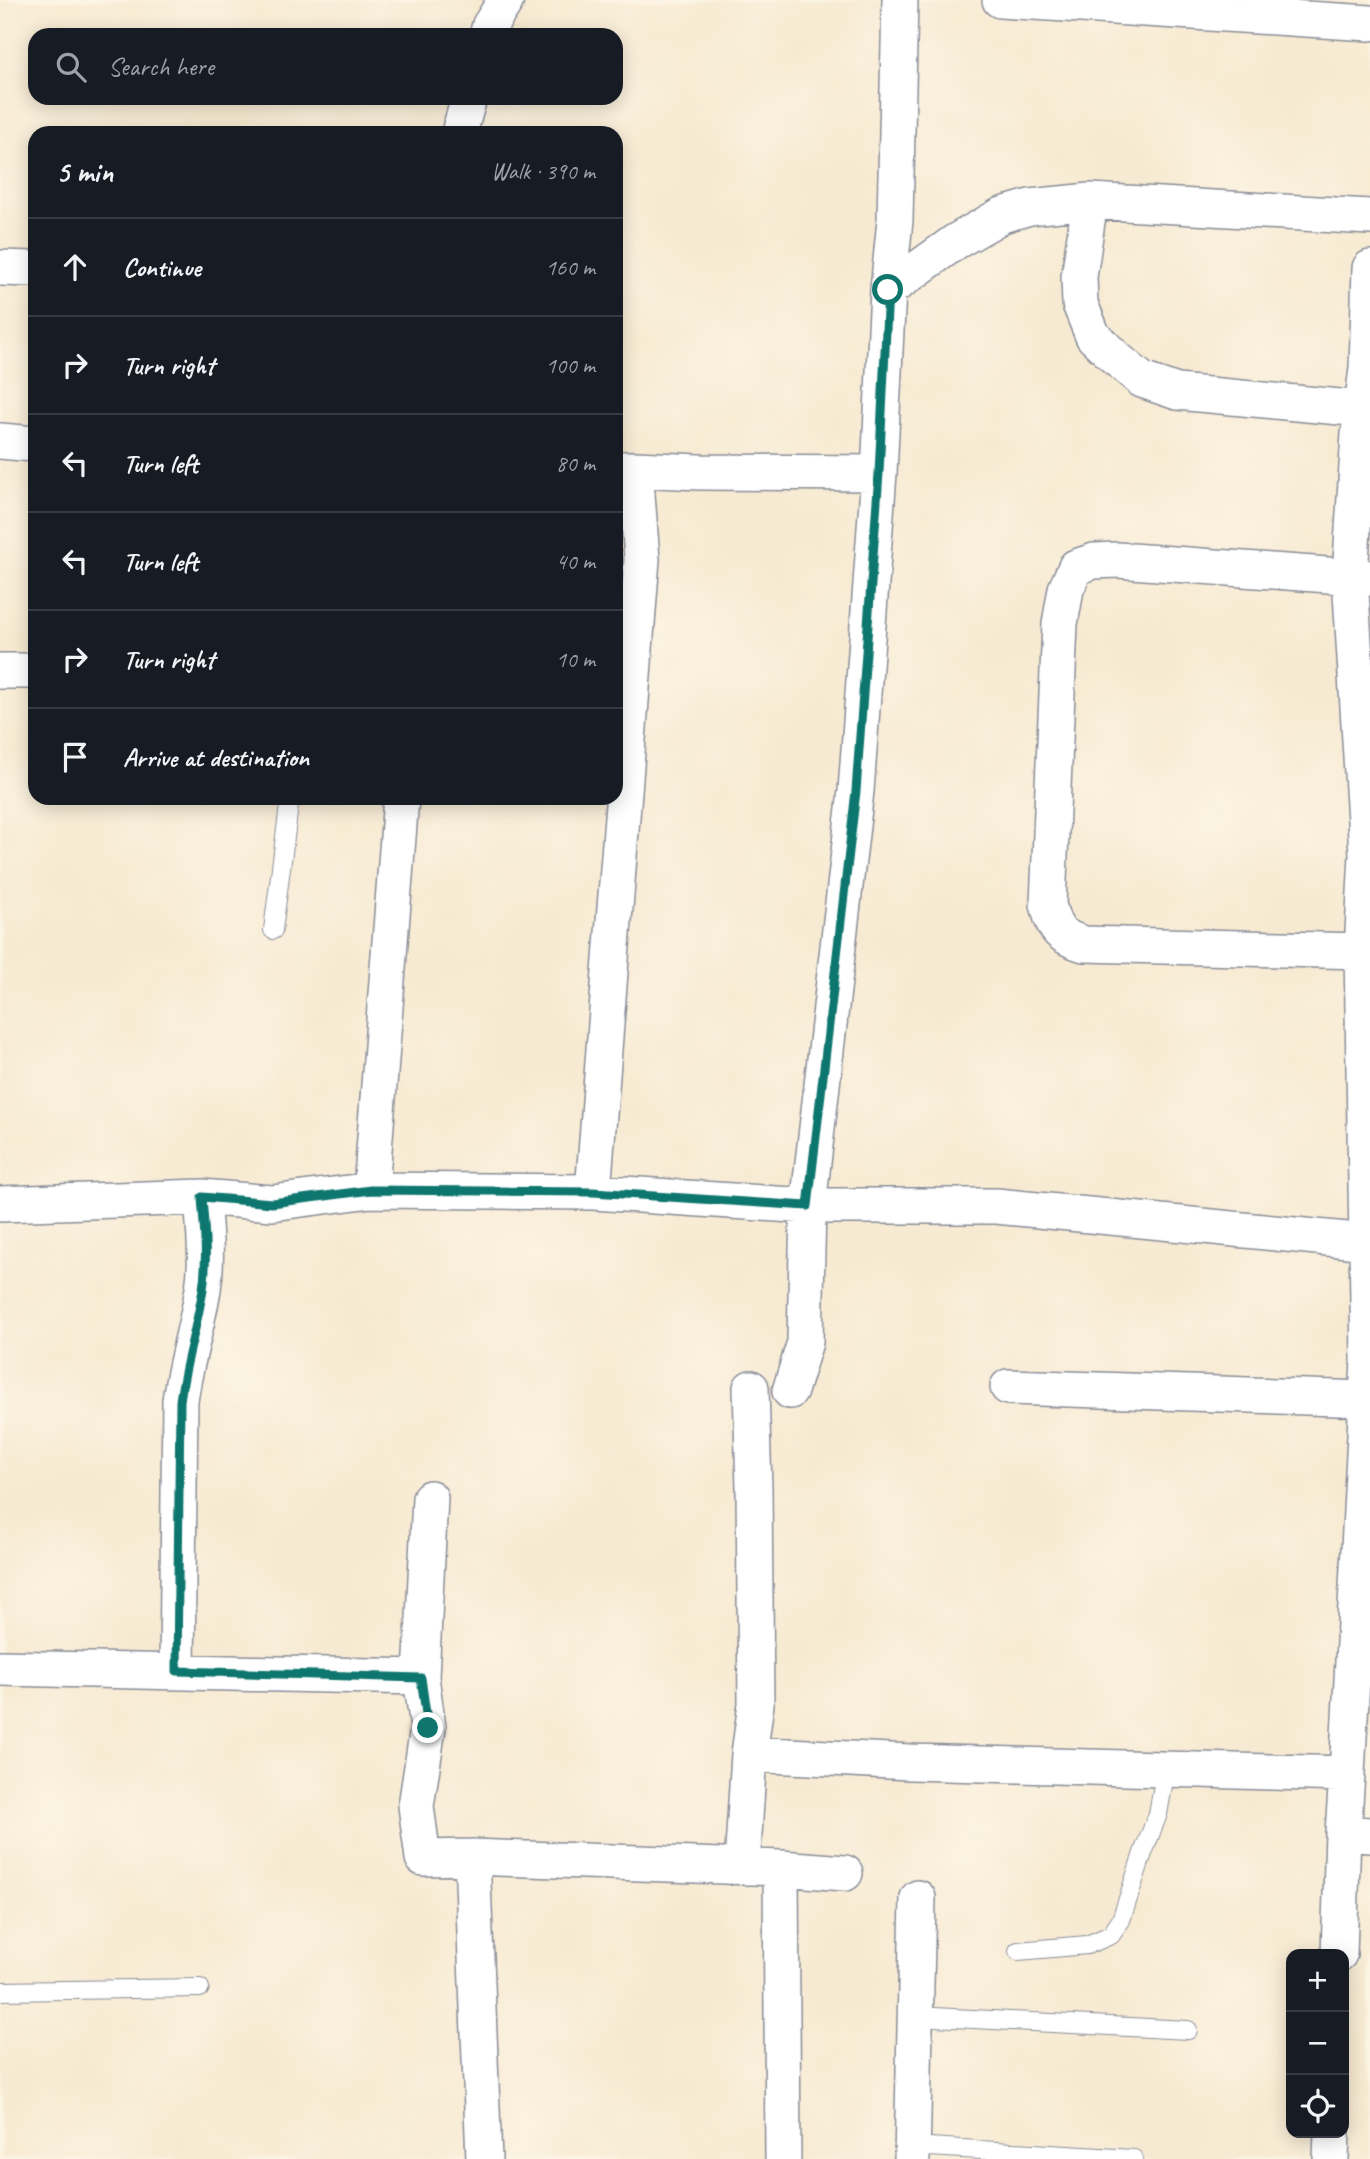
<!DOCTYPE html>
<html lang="en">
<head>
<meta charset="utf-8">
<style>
  :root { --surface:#171b24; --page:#242831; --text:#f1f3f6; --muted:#9ea1a6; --line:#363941 }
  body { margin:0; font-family:Caveat,sans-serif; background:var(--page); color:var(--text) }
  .controls { position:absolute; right:21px; bottom:21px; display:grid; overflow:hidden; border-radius:14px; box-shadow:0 4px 18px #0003 }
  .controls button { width:63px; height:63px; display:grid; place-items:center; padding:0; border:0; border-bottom:2px solid var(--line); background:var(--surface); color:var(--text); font:35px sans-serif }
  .stop { position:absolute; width:21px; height:21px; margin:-16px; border:5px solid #0f766e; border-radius:50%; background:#fff }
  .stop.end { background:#0f766e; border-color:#fff; box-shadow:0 2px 7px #0008 }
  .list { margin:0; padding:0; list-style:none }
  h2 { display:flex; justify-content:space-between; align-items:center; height:91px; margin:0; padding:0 28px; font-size:30px }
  h2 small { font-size:23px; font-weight:400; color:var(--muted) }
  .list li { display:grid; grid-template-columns:46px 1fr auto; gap:21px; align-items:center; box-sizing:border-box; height:98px; padding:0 28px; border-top:2px solid var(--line) }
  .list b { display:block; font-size:26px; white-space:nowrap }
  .list em { font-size:23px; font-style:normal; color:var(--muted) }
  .icon { flex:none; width:38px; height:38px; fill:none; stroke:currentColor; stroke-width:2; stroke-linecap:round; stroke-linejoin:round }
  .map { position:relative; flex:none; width:1370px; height:2159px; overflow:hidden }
  .search { position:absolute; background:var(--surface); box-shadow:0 4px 18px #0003; left:28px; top:28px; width:595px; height:77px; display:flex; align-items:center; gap:18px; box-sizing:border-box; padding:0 24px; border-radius:21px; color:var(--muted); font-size:26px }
  .panel { position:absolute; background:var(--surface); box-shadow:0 4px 18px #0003; left:28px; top:126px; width:595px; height:679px; border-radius:21px }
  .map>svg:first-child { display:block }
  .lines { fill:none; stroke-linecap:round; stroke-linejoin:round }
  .lane-casing { stroke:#898c98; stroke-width:20 }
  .street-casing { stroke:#898c98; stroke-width:38 }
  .lane { stroke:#fff; stroke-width:18 }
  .street { stroke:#fff; stroke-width:35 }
  .route { stroke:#0f766e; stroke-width:9 }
</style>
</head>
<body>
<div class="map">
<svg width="1370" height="2159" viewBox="0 0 1370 2159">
  <rect width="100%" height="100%" fill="#fcf5e5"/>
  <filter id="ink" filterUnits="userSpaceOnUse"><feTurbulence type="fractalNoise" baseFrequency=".0143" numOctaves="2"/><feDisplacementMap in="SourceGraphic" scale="14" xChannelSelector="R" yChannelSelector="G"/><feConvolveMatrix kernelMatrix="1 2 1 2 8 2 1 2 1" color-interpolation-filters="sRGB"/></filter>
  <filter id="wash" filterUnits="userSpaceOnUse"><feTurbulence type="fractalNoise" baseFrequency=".00686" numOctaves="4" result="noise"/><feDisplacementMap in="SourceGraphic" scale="28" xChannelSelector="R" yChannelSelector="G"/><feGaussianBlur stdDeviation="1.57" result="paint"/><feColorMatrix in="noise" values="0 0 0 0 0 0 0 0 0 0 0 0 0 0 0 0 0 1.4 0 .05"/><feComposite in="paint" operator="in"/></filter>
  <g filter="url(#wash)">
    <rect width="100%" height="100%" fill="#f7ead2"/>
  </g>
  <g filter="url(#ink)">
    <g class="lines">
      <defs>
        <path id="lane" d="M 273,930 L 290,798
          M 1018,1951 L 1087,1945 L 1111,1935 L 1121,1920 L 1143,1853 L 1158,1814 L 1166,1768
          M 0,1991 L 200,1988
          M 915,2016 L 1188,2030
          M 912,2146 L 1134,2159"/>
        <path id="street" d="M 1000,0 L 1370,23
          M 487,35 L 490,25 L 506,0
          M 459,133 L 469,98
          M 1090,201 L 1079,277 L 1080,304 L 1093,336 L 1117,359 L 1142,380 L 1177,392 L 1362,409
          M 0,268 L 35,269
          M 888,290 L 955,242 L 1002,215 L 1030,207 L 1090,201 L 1370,217
          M 0,441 L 35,444
          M 635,469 L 700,472 L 879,473
          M 0,671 L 35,671
          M 1362,951 L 1084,944 C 1058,936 1054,929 1048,904 L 1060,624 L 1066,589 L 1076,567 L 1094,561 L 1117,560 L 1370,578
          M 371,1190 L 401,798
          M 593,1192 L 642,559 L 635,469 L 616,469
          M 0,1204 L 202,1197 L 272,1203 L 371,1190 L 593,1192 L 808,1206 L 996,1206 L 1368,1242
          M 1008,1387 L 1367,1399
          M 790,1391 L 805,1342 L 808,1206 L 856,791 L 879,473 L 888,290 L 895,220 L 900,0
          M 0,1668 L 421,1677 L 428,1728 L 416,1806 L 423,1858 L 472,1857 L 781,1868 L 845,1873
          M 177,1671 L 180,1401 C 185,1363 197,1327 203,1289 C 208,1258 204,1227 202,1197
          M 421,1677 L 430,1498
          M 749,1754 L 910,1762 L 1347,1774 L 1343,1833 L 1370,1835
          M 1347,1774 L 1369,1360 L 1362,951 L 1367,854 L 1350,577 L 1359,434 L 1367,368 L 1370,268
          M 472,1857 L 484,2159
          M 742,1867 L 749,1754 L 756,1704 L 754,1488 L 751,1388
          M 781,1868 L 783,2159
          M 1339,1954 L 1343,1833
          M 912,2159 L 918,1898
          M 1331,2159 L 1332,2133"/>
      </defs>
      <use href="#lane" class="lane-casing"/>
      <use href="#street" class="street-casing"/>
      <use href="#lane" class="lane"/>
      <use href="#street" class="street"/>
    </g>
  </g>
  <g class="lines" filter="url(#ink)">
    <path class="route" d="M 428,1728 L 421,1678 L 177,1671 L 180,1401 C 185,1363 197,1327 203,1289 C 208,1258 204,1227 202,1197 L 272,1203 L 371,1190 L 593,1192 L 808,1206 L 856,791 L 879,473 L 888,290"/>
  </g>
</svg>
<div class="controls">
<button>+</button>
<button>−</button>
<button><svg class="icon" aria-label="locate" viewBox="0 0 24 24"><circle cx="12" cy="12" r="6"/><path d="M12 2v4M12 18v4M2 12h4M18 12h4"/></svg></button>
</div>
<div class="stop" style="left:888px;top:290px"></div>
<div class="stop end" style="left:428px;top:1728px"></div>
<div class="search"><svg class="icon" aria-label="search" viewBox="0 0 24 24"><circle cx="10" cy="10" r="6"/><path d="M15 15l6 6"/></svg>Search here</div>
<section class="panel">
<h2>5 min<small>Walk · 390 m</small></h2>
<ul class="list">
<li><svg class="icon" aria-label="ahead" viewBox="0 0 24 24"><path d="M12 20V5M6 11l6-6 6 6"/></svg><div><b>Continue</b></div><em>160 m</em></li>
<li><svg class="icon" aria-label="right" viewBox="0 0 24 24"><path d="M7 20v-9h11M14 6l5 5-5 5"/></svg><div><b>Turn right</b></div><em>100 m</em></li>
<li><svg class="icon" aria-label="left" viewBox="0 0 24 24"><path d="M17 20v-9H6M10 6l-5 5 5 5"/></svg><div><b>Turn left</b></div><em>80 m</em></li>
<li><svg class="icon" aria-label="left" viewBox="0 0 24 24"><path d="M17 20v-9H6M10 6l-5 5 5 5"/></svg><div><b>Turn left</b></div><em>40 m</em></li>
<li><svg class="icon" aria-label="right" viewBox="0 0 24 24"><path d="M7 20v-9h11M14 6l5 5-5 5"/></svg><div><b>Turn right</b></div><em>10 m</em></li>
<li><svg class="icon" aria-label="arrive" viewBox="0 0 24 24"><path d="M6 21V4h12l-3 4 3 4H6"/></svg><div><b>Arrive at destination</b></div></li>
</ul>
</section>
</div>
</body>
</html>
